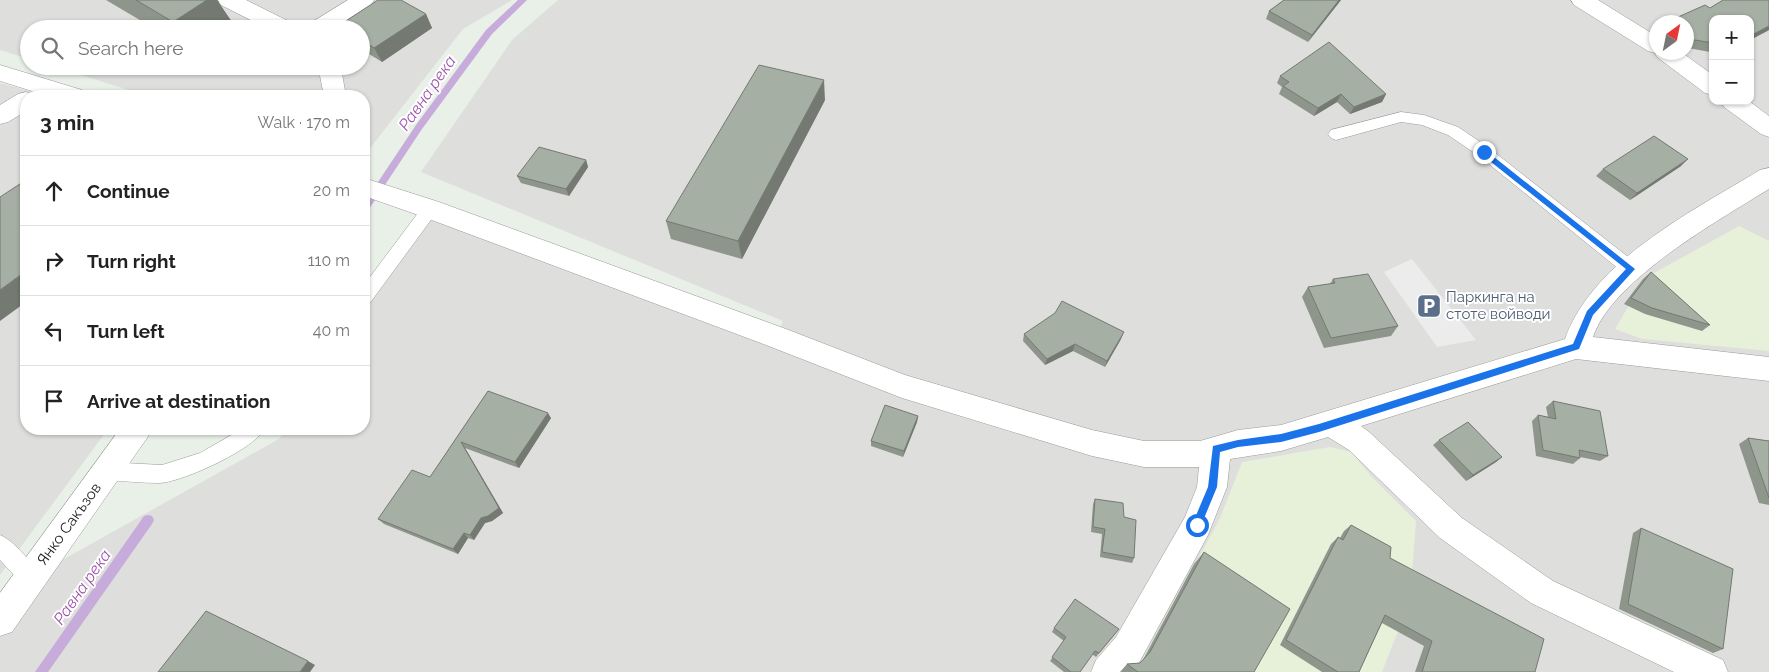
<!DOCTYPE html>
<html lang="en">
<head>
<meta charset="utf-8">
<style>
  :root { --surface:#fff; --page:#f2f2f2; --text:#222; --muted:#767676; --line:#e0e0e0 }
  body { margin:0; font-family:Raleway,sans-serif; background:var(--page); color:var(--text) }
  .controls { position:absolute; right:15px; top:15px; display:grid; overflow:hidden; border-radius:10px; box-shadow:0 1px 4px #0004 }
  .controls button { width:45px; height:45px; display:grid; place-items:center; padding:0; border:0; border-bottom:1px solid var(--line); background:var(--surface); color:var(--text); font:25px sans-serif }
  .compass { position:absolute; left:1649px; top:15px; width:45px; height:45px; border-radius:50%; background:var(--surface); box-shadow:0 1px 4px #0004; rotate:33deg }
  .stop { position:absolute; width:15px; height:15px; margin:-11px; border:4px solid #1a73e8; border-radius:50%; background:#fff }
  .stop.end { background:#1a73e8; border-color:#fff; box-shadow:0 1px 5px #0008 }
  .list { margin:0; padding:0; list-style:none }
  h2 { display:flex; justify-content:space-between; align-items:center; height:65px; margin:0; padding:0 20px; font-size:21px }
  h2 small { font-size:16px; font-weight:400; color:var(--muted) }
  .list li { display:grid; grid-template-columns:32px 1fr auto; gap:15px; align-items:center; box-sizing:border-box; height:70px; padding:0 20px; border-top:1px solid var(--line) }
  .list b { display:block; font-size:19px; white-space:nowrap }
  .list em { font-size:16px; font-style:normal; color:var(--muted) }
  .icon { flex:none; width:28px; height:28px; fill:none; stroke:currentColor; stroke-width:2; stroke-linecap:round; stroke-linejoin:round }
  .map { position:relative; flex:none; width:1769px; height:672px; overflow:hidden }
  .search { position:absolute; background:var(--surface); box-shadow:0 1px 4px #0004; left:20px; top:20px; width:350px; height:55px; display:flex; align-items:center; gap:12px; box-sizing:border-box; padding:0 18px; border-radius:28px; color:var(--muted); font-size:19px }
  .panel { position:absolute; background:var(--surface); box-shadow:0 1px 4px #0004; left:20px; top:90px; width:350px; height:345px; border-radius:20px }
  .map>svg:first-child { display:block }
  .residential { fill:#dededd; fill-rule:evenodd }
  .commercial { fill:#e7f0d8 }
  .parking { fill:#ececec }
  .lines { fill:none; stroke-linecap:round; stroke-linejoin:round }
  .stream { fill:#c6abdb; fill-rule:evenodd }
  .service-casing { stroke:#9a9a9a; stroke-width:1 }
  .minor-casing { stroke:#9a9a9a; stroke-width:1 }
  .service { fill:#fff; fill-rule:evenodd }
  .minor { fill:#fff; fill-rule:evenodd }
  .wall { fill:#8e968c }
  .shaded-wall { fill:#747a72 }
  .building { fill:#a5afa3; stroke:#747a72 }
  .route { fill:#1a73e8 }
  .labels { text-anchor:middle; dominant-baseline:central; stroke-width:4; stroke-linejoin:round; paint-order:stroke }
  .service-label { font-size:15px; fill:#4e5e75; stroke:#fff; text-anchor:start }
  .street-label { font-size:15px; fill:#202020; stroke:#fff }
  .water-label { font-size:16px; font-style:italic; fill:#9d52ab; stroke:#fff }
</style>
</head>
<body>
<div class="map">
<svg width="1769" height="672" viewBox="0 0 1769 672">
  <rect width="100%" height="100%" fill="#e8f0e8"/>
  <path class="residential" d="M 0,0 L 512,0 L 463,29 L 364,156 L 364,96 L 148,96 L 52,66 L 361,66 L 361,29 L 29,29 L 29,59 L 0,50 Z
    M 558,0 L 1769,0 L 1769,672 L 0,672 L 0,624 L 30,578 L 279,439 L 286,429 L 364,429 L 364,310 L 430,209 L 776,337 L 783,321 L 421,172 L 512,40 ZM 1713,19 L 1750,19 L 1750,101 L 1713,101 ZM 1656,22 L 1686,22 L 1686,52 L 1656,52 Z
    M 0,83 L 47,96 L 26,96 L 26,429 L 108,429 L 0,575 Z"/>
  <path class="commercial" d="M 1739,226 L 1769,241 L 1769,351 L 1642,339 L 1615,329 L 1645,278 Z
    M 1330,447 L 1351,452 L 1373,478 L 1416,521 L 1410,601 L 1382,672 L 1145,672 L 1140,668 L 1220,518 L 1242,462 Z"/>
  <path class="parking" d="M 1412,259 L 1476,340 L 1437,347 L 1384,272 Z"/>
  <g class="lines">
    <path class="stream" d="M 518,0 L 527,0 L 492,34 L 422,129 L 367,212 L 364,213 L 364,203 L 416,125 L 486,30 Z
      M 148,515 L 152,516 L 154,520 L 152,524 L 48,672 L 35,672 L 144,516 Z"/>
    <defs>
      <path id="service" d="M 1401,112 L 1424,115 L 1458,127 L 1489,148 L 1637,264 L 1639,269 L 1637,274 L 1631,276 L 1625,274 L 1479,156 L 1448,135 L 1422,125 L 1401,122 L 1336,140 L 1331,138 L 1328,134 L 1331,130 Z
        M 430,203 L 436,205 L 438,209 L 436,213 L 370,303 L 364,305 L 364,285 L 424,205 Z
        M 242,429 L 264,429 C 255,449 182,482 160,483 C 142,483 124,481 106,480 L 99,477 L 96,471 L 99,465 L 106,462 L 162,465 L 200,453 Z
        M 0,535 C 13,540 35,565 40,578 L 37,585 L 30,588 L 23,585 L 0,560 Z"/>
      <path id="minor" d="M 218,0 L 246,0 L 294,24 L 297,29 L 268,29 L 221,5 Z
        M 348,0 L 374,0 L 371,5 L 333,29 L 306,29 L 309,24 Z
        M 1571,0 L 1598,0 L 1656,36 L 1656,52 L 1681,52 L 1713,75 L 1713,95 L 1705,93 L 1657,57 L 1655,53 L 1648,51 L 1574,5 Z
        M 0,65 L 82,90 L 86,96 L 48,96 L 0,81 Z
        M 313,66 L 337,66 L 342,74 L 346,96 L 324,96 L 320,76 Z
        M 26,92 L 35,96 L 26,96 L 26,111 L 8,122 L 0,124 L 0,105 L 18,94 Z
        M 1721,101 L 1749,101 L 1769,116 L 1769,137 L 1761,134 L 1724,107 Z
        M 1769,168 L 1769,189 C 1719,220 1612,280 1593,337 L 1769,357 L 1769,381 L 1576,359 L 1361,426 L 1369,432 L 1462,518 L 1553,581 L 1723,660 L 1728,672 L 1674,672 L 1531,603 L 1440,538 L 1349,450 L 1328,437 L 1281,451 L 1230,459 L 1227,487 L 1208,535 L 1140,661 L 1130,672 L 1091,672 L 1096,660 L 1116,637 L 1185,517 L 1197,487 L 1199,467 L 1144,467 L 1092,456 L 902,398 L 766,345 L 421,216 L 364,196 L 364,178 L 439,202 L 786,329 L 905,375 L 1092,430 L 1144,441 L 1200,441 L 1238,430 L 1281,425 L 1565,339 C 1593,260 1693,211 1760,170 Z
        M 120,429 L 152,429 L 147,438 L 12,632 L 0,636 L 0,593 Z"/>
    </defs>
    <use href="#service" class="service-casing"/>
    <use href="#minor" class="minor-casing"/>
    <use href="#service" class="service"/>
    <use href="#minor" class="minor"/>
  </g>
  <path class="wall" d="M 106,0 L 217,0 L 236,28 L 235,29 L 155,29 Z
    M 1284,0 L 1341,0 L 1308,42 L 1266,19 L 1269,11 Z
    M 1769,0 L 1769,30 L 1750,40 L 1750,19 L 1713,19 L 1713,53 L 1710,52 L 1688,48 L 1686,49 L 1686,22 L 1710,8 Z
    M 426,14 L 432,28 L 382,62 L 361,49 L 361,29 L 340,29 L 338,26 Z
    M 1280,76 L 1386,94 L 1382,102 L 1350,114 L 1337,102 L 1314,116 L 1279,94 L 1282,87 L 1277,83 Z
    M 825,100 L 742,259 L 671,239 L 666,221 Z
    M 586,160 L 588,167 L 569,196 L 521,183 L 517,176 Z
    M 1681,166 L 1630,200 L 1596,176 L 1603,169 Z
    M 1651,272 L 1710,325 L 1702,331 L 1645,314 L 1624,304 L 1643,279 Z
    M 1333,279 L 1398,326 L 1391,336 L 1324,348 L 1302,297 L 1308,287 L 1330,284 Z
    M 1024,334 L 1121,339 L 1105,367 L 1073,351 L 1045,365 L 1023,341 Z
    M 488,391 L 551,418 L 519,468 L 465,448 L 503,513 L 492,521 L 485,523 L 474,540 L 468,538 L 458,554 L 384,524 L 378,519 L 430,477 Z
    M 1553,401 L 1608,456 L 1600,461 L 1580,457 L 1580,458 L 1573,464 L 1536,456 L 1532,421 L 1538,415 L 1548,417 L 1546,407 Z
    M 918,416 L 917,422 L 903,457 L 871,446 L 871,441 Z
    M 1748,438 L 1769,441 L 1769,505 L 1759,503 L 1739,444 Z
    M 1439,440 L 1502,457 L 1496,462 L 1466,481 L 1433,445 Z
    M 1095,499 L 1124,517 L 1134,558 L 1132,563 L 1100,557 L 1102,534 L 1091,532 L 1093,504 Z
    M 1351,525 L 1390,558 L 1535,672 L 1415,672 L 1424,646 L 1382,623 L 1359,672 L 1322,672 L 1280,645 L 1331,544 L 1338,537 L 1340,538 L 1344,531 Z
    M 1641,528 L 1723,649 L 1713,653 L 1619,609 L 1633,533 Z
    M 1204,552 L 1254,672 L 1120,672 L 1127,664 L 1140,663 L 1143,660 L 1194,564 Z
    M 1054,628 L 1116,633 L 1096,657 L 1092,654 L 1080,672 L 1064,672 L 1050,661 L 1064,641 L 1052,632 Z"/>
  <path class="shaded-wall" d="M 207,0 L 217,0 L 236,28 L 235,29 L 178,29 L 173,22 Z
    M 1339,0 L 1341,0 L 1308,42 L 1312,35 Z
    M 426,14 L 432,28 L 382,62 L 374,48 Z
    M 1769,26 L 1769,30 L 1750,40 L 1750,36 Z
    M 1695,40 L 1688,48 L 1686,49 L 1686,46 L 1690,43 Z
    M 824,80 L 825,100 L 742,259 L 738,241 Z
    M 1341,94 L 1337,102 L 1314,116 L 1318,108 Z
    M 1386,94 L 1382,102 L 1350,114 L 1354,107 Z
    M 1688,159 L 1681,166 L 1630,200 L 1637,193 Z
    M 586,160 L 588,167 L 569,196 L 566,189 Z
    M 26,271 L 26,302 L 0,321 L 0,290 Z
    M 1124,332 L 1121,339 L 1105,367 L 1107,361 Z
    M 1075,344 L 1073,351 L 1045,365 L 1047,359 Z
    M 548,413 L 551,418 L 519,468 L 515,462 Z
    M 918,416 L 917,422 L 903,457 L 904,451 Z
    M 461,442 L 465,448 L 503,513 L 492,521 L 485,523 L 474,540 L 470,535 Z
    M 1502,457 L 1496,462 L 1466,481 L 1473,475 Z
    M 464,533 L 468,538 L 458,554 L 453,549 Z
    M 308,661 L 315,665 L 310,672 L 300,672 Z"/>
  <path class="building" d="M 136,0 L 207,0 L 173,22 Z
    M 378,0 L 401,0 L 426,14 L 374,48 L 361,40 L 361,29 L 343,29 L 338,26 Z
    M 1284,0 L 1339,0 L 1312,35 L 1269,11 Z
    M 1723,0 L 1769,0 L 1769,26 L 1750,36 L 1750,19 L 1713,19 L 1713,43 L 1695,40 L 1690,43 L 1686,41 L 1686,22 L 1667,22 L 1705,5 L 1710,8 Z
    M 1329,42 L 1386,94 L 1354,107 L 1341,94 L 1318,108 L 1283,86 L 1289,82 L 1280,76 Z
    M 759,65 L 824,80 L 738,241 L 666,221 Z
    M 1654,136 L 1688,159 L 1637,193 L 1603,169 Z
    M 539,147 L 586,160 L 566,189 L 517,176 Z
    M 26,180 L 26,271 L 0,290 L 0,197 Z
    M 1651,272 L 1710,325 L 1652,308 L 1631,298 Z
    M 1368,274 L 1398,326 L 1331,338 L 1308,287 L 1335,283 L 1333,279 Z
    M 1062,301 L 1124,332 L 1107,361 L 1075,344 L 1047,359 L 1024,334 L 1055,313 Z
    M 488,391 L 548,413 L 515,462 L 461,442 L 499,508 L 488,516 L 481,518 L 470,535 L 464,533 L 453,549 L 378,519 L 412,470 L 430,477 Z
    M 1553,401 L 1600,411 L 1608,456 L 1579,450 L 1580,458 L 1543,450 L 1538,415 L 1556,419 Z
    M 885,405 L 918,416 L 904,451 L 871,441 Z
    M 1468,422 L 1502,457 L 1473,475 L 1439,440 Z
    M 1748,438 L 1769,441 L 1769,498 Z
    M 1095,499 L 1123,503 L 1124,517 L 1136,520 L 1134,558 L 1102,552 L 1105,529 L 1093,527 Z
    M 1351,525 L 1391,547 L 1390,558 L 1544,639 L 1535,672 L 1422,672 L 1432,641 L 1385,615 L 1359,672 L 1338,672 L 1286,640 L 1338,537 L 1343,540 Z
    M 1641,528 L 1733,569 L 1723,649 L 1628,604 Z
    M 1204,552 L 1290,609 L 1254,672 L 1138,672 L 1127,664 L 1140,663 L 1150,652 Z
    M 1075,599 L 1119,629 L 1099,653 L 1095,651 L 1080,672 L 1071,672 L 1052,657 L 1066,637 L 1054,628 Z
    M 206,611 L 308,661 L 300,672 L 158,672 Z"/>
  <path class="route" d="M 1484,149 L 1635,269 L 1593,315 L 1579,349 L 1319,432 L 1281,442 L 1238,447 L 1220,452 L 1217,487 L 1200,528 L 1194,528 L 1192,525 L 1208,487 L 1213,446 L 1238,440 L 1281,434 L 1319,424 L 1573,344 L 1587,311 L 1626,269 L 1481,154 L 1481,150 Z"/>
  <defs>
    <symbol id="parking-square" viewBox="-11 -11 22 22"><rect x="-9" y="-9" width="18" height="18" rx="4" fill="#5c6f8a" stroke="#fff"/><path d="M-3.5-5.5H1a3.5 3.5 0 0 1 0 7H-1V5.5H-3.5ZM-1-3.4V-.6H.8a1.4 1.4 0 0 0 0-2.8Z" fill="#fff"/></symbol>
  </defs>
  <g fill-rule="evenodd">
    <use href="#parking-square" x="1415" y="292" width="28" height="28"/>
  </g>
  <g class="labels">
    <g class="service-label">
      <text x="1446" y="297">Паркинга на<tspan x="1446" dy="17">стоте войводи</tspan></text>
    </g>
    <g class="street-label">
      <text transform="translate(69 524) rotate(-54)">Янко Сакъзов</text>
    </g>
    <g class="water-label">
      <text transform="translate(427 93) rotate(-55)">Равна река</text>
      <text transform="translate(82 587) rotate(-55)">Равна река</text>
    </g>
  </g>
</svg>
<div class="controls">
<button>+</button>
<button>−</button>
</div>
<svg class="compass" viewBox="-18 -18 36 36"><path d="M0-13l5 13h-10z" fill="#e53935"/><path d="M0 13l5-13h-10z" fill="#767676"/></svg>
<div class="stop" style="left:1197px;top:525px"></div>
<div class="stop end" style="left:1484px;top:152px"></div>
<div class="search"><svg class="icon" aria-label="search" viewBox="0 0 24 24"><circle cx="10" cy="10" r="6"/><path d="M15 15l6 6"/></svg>Search here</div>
<section class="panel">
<h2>3 min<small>Walk · 170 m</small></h2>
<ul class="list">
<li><svg class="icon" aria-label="ahead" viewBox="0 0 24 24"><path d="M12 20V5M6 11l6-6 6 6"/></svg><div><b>Continue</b></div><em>20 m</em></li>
<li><svg class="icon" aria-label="right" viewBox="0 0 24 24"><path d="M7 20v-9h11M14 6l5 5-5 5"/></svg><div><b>Turn right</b></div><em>110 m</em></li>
<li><svg class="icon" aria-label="left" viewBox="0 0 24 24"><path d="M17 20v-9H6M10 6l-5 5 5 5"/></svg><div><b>Turn left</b></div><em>40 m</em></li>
<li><svg class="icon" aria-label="arrive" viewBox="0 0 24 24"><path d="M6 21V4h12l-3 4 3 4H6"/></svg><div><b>Arrive at destination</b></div></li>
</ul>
</section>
</div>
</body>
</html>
